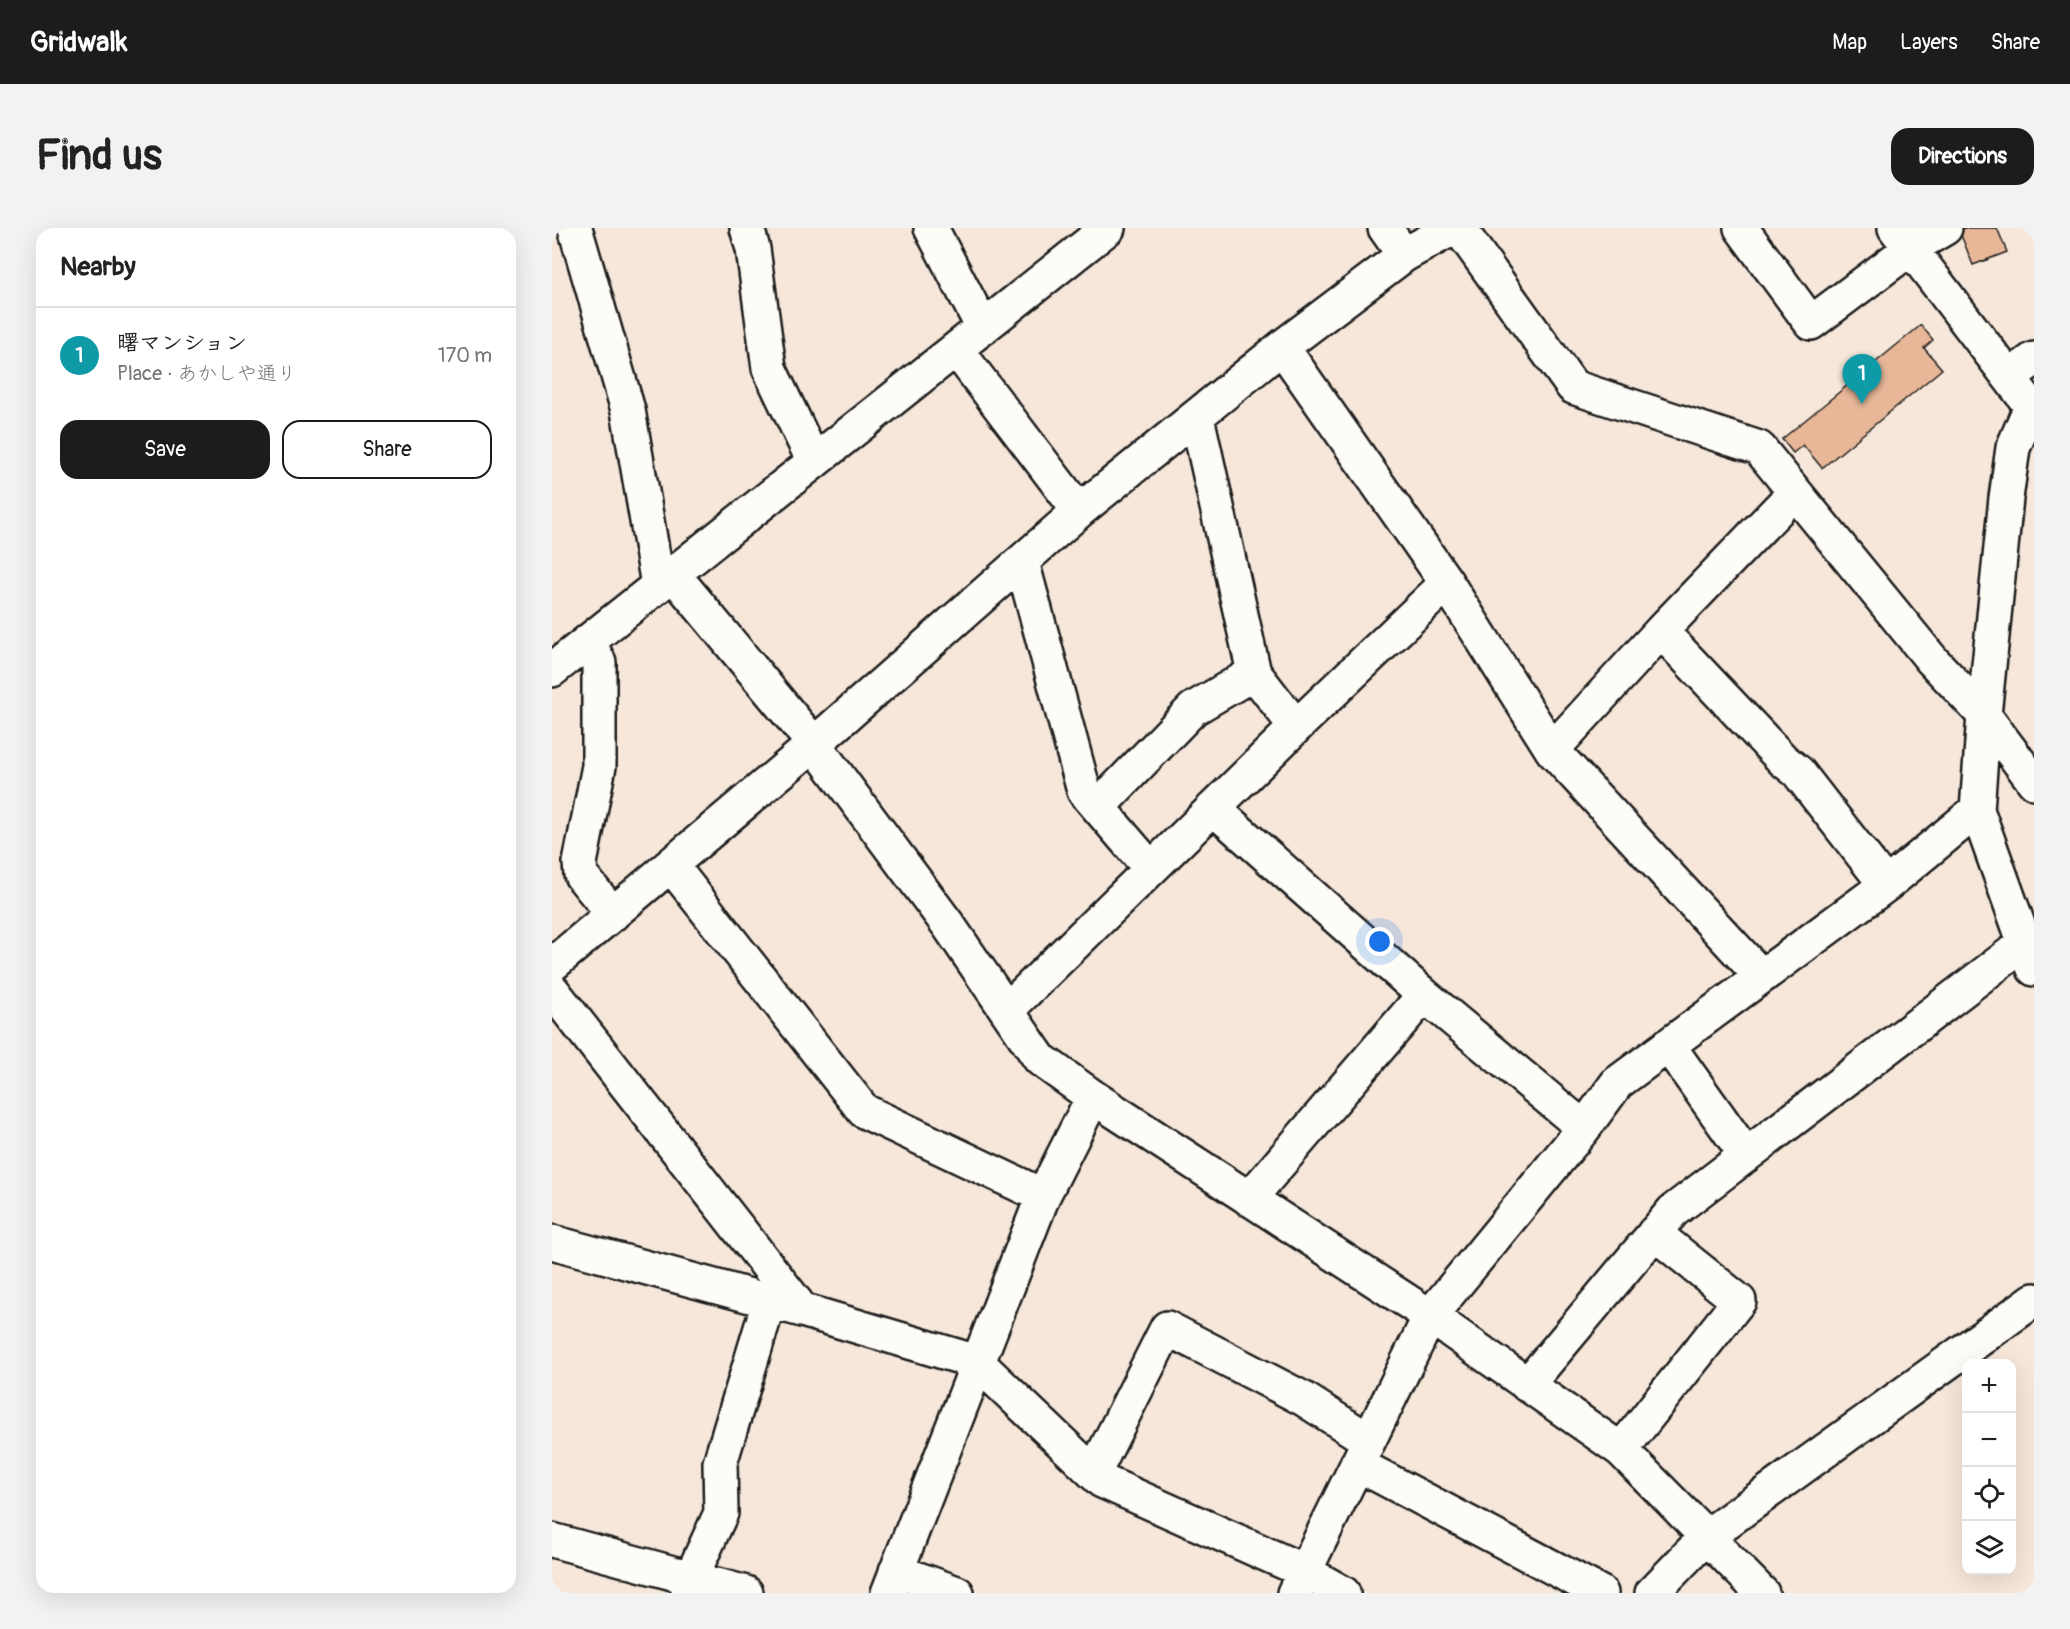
<!DOCTYPE html>
<html lang="en">
<head>
<meta charset="utf-8">
<style>
  :root { --surface:#fff; --page:#f2f2f2; --text:#222; --muted:#767676; --line:#e0e0e0; --accent:#1c1c1c }
  body { margin:0; font-family:Pangolin,"Klee One",sans-serif; background:var(--page); color:var(--text) }
  .controls { position:absolute; right:18px; bottom:18px; display:grid; overflow:hidden; border-radius:12px; box-shadow:0 6px 24px #0002 }
  .controls button { width:54px; height:54px; display:grid; place-items:center; padding:0; border:0; border-bottom:2px solid var(--line); background:var(--surface); color:var(--text); font:30px sans-serif }
  .you { position:absolute; left:828px; top:714px; width:21px; height:21px; margin:-15px; border:4px solid #fff; border-radius:50%; background:#1a73e8; box-shadow:0 0 0 9px #1a73e833 }
  .badge { display:grid; place-items:center; width:39px; height:39px; border-radius:50%; background:var(--accent); color:#fff; font-size:20px; font-weight:700 }
  .pin { position:absolute; translate:-50% -50px; filter:drop-shadow(0 2px 3px #0008) }
  .pin::after { content:''; position:absolute; top:32px; width:21px; height:18px; background:inherit; clip-path:polygon(0 0,100% 0,50% 100%) }
  .list { margin:0; padding:0; list-style:none }
  h2 { display:flex; justify-content:space-between; align-items:center; height:78px; margin:0; padding:0 24px; font-size:26px }
  h2 small { font-size:20px; font-weight:400; color:var(--muted) }
  .list li { display:grid; grid-template-columns:39px 1fr auto; gap:18px; align-items:center; box-sizing:border-box; height:96px; padding:0 24px; border-top:2px solid var(--line) }
  .list b { display:block; font-size:22px; white-space:nowrap }
  .list p { margin:0; font-size:20px; white-space:nowrap; color:var(--muted) }
  .list em { font-size:20px; font-style:normal; color:var(--muted) }
  .actions { display:flex; gap:12px; padding:18px 24px }
  .actions a { flex:1; padding:14px 0; border:2px solid var(--accent); border-radius:18px; text-align:center; font-size:21px; color:var(--accent) }
  .actions .main { background:var(--accent); color:#fff }
  .icon { flex:none; width:33px; height:33px; fill:none; stroke:currentColor; stroke-width:2; stroke-linecap:round; stroke-linejoin:round }
  .map { position:relative; flex:none; width:1482px; height:1365px; overflow:hidden; border-radius:18px }
  header { display:flex; align-items:center; gap:36px; box-sizing:border-box; height:84px; padding:0 30px; background:var(--accent); color:#fff }
  header strong { font-size:28px }
  nav { display:flex; gap:33px; margin-inline-start:auto; font-size:21px }
  .intro { display:flex; align-items:center; justify-content:space-between; box-sizing:border-box; height:144px; padding:0 36px }
  h1 { margin:0; font-size:42px }
  .button { padding:15px 27px; border-radius:18px; background:var(--accent); color:#fff; font-size:21px; font-weight:700 }
  main { display:flex; gap:36px; padding:0 36px }
  aside { flex:1; background:var(--surface); border-radius:18px; box-shadow:0 6px 24px #0002 }
  .map>svg:first-child { display:block }
  .building { fill:#e7b798; stroke:#1c1c1c; stroke-width:1.5 }
  .lines { fill:none; stroke-linecap:round; stroke-linejoin:round }
  .minor-casing { stroke:#1c1c1c; stroke-width:38 }
  .minor { stroke:#fdfcf7; stroke-width:33 }
</style>
</head>
<body>
<header>
<strong>Gridwalk</strong>
<nav><a>Map</a><a>Layers</a><a>Share</a></nav>
</header>
<div class="intro"><h1>Find us</h1><a class="button">Directions</a></div>
<main>
<aside>
<h2>Nearby<small></small></h2>
<ul class="list">
<li><span class="badge" style="background:#0f9aa8">1</span><div><b>曙マンション</b><p>Place · あかしや通り</p></div><em>170 m</em></li>
</ul>
<div class="actions"><a class="main">Save</a><a>Share</a></div>
</aside>
<div class="map">
<svg width="1482" height="1365" viewBox="0 0 1482 1365">
  <rect width="100%" height="100%" fill="#f6e7da"/>
  <filter id="ink" filterUnits="userSpaceOnUse"><feTurbulence type="fractalNoise" baseFrequency=".0167" numOctaves="2"/><feDisplacementMap in="SourceGraphic" scale="12" xChannelSelector="R" yChannelSelector="G"/><feConvolveMatrix kernelMatrix="1 2 1 2 8 2 1 2 1" color-interpolation-filters="sRGB"/></filter>
  <g filter="url(#ink)">
    <path class="building" d="M 1413,0 L 1445,0 L 1455,24 L 1421,37 L 1407,2 Z
      M 1369,97 L 1381,112 L 1372,120 L 1390,141 L 1270,240 L 1251,217 L 1241,225 L 1230,211 Z"/>
    <g class="lines">
      <defs>
        <path id="minor" d="M 23,0 L 76,182 L 106,357
          M 195,0 L 201,21 L 217,140 L 262,234
          M 379,0 L 431,100
          M 833,0 L 852,27 L 901,0
          M 907,0 L 1021,159 L 1207,220 L 1380,432 L 1432,487 L 1482,554
          M 1189,0 L 1259,95 L 1359,20 L 1393,0
          M 1343,0 L 1482,182
          M 730,119 L 895,355 L 1000,522 L 1209,748
          M 404,121 L 527,283
          M 1457,149 L 1482,131
          M 1479,178 L 1461,220 L 1454,270 L 1432,487 L 1425,582 L 1482,741
          M 645,189 L 702,445 L 744,499
          M 470,334 L 532,563 L 599,641
          M 121,346 L 262,516 L 397,698 L 488,831 L 541,869 L 878,1088 L 1069,1222 L 1210,1365
          M 1109,403 L 1231,532 L 1246,544 L 1334,657
          M 36,414 L 47,434 L 47,538 L 28,635 L 29,647 L 61,686
          M 0,442 L 556,0
          M 1000,522 L 1109,403 L 1243,264
          M 546,579 L 641,481 L 702,445
          M 661,580 L 872,767 L 1032,900
          M 119,637 L 312,883 L 491,968
          M 0,737 L 262,516 L 527,283 L 730,119 L 852,27
          M 0,762 L 250,1082
          M 455,782 L 744,499 L 895,355
          M 1116,817 L 1194,927
          M 697,971 L 872,767
          M 0,1014 L 250,1082 L 425,1134 L 550,1253 L 752,1343 L 791,1365
          M 975,1157 L 1121,983 L 1473,715
          M 1069,1222 L 1187,1073 L 1102,1005
          M 805,1236 L 1049,1365
          M 542,1245 L 615,1100 L 752,1171 L 816,1212
          M 0,1312 L 194,1365
          M 344,1343 L 405,1365
          M 136,1365 L 139,1350 L 169,1285 L 168,1235 L 217,1074
          M 336,1365 L 491,968 L 541,869
          M 742,1365 L 878,1088 L 1032,900 L 1065,855 L 1334,657 L 1425,582
          M 1100,1365 L 1155,1308 L 1482,1072"/>
      </defs>
      <use href="#minor" class="minor-casing"/>
      <use href="#minor" class="minor"/>
    </g>
  </g>
</svg>
<div class="controls">
<button>+</button>
<button>−</button>
<button><svg class="icon" aria-label="locate" viewBox="0 0 24 24"><circle cx="12" cy="12" r="6"/><path d="M12 2v4M12 18v4M2 12h4M18 12h4"/></svg></button>
<button><svg class="icon" aria-label="layers" viewBox="0 0 24 24"><path d="M12 4l9 5-9 5-9-5zM3 14l9 5 9-5"/></svg></button>
</div>
<div class="you"></div>
<div class="pin badge" style="left:1310px;top:176px;background:#0f9aa8">1</div>
</div>
</main>
</body>
</html>
